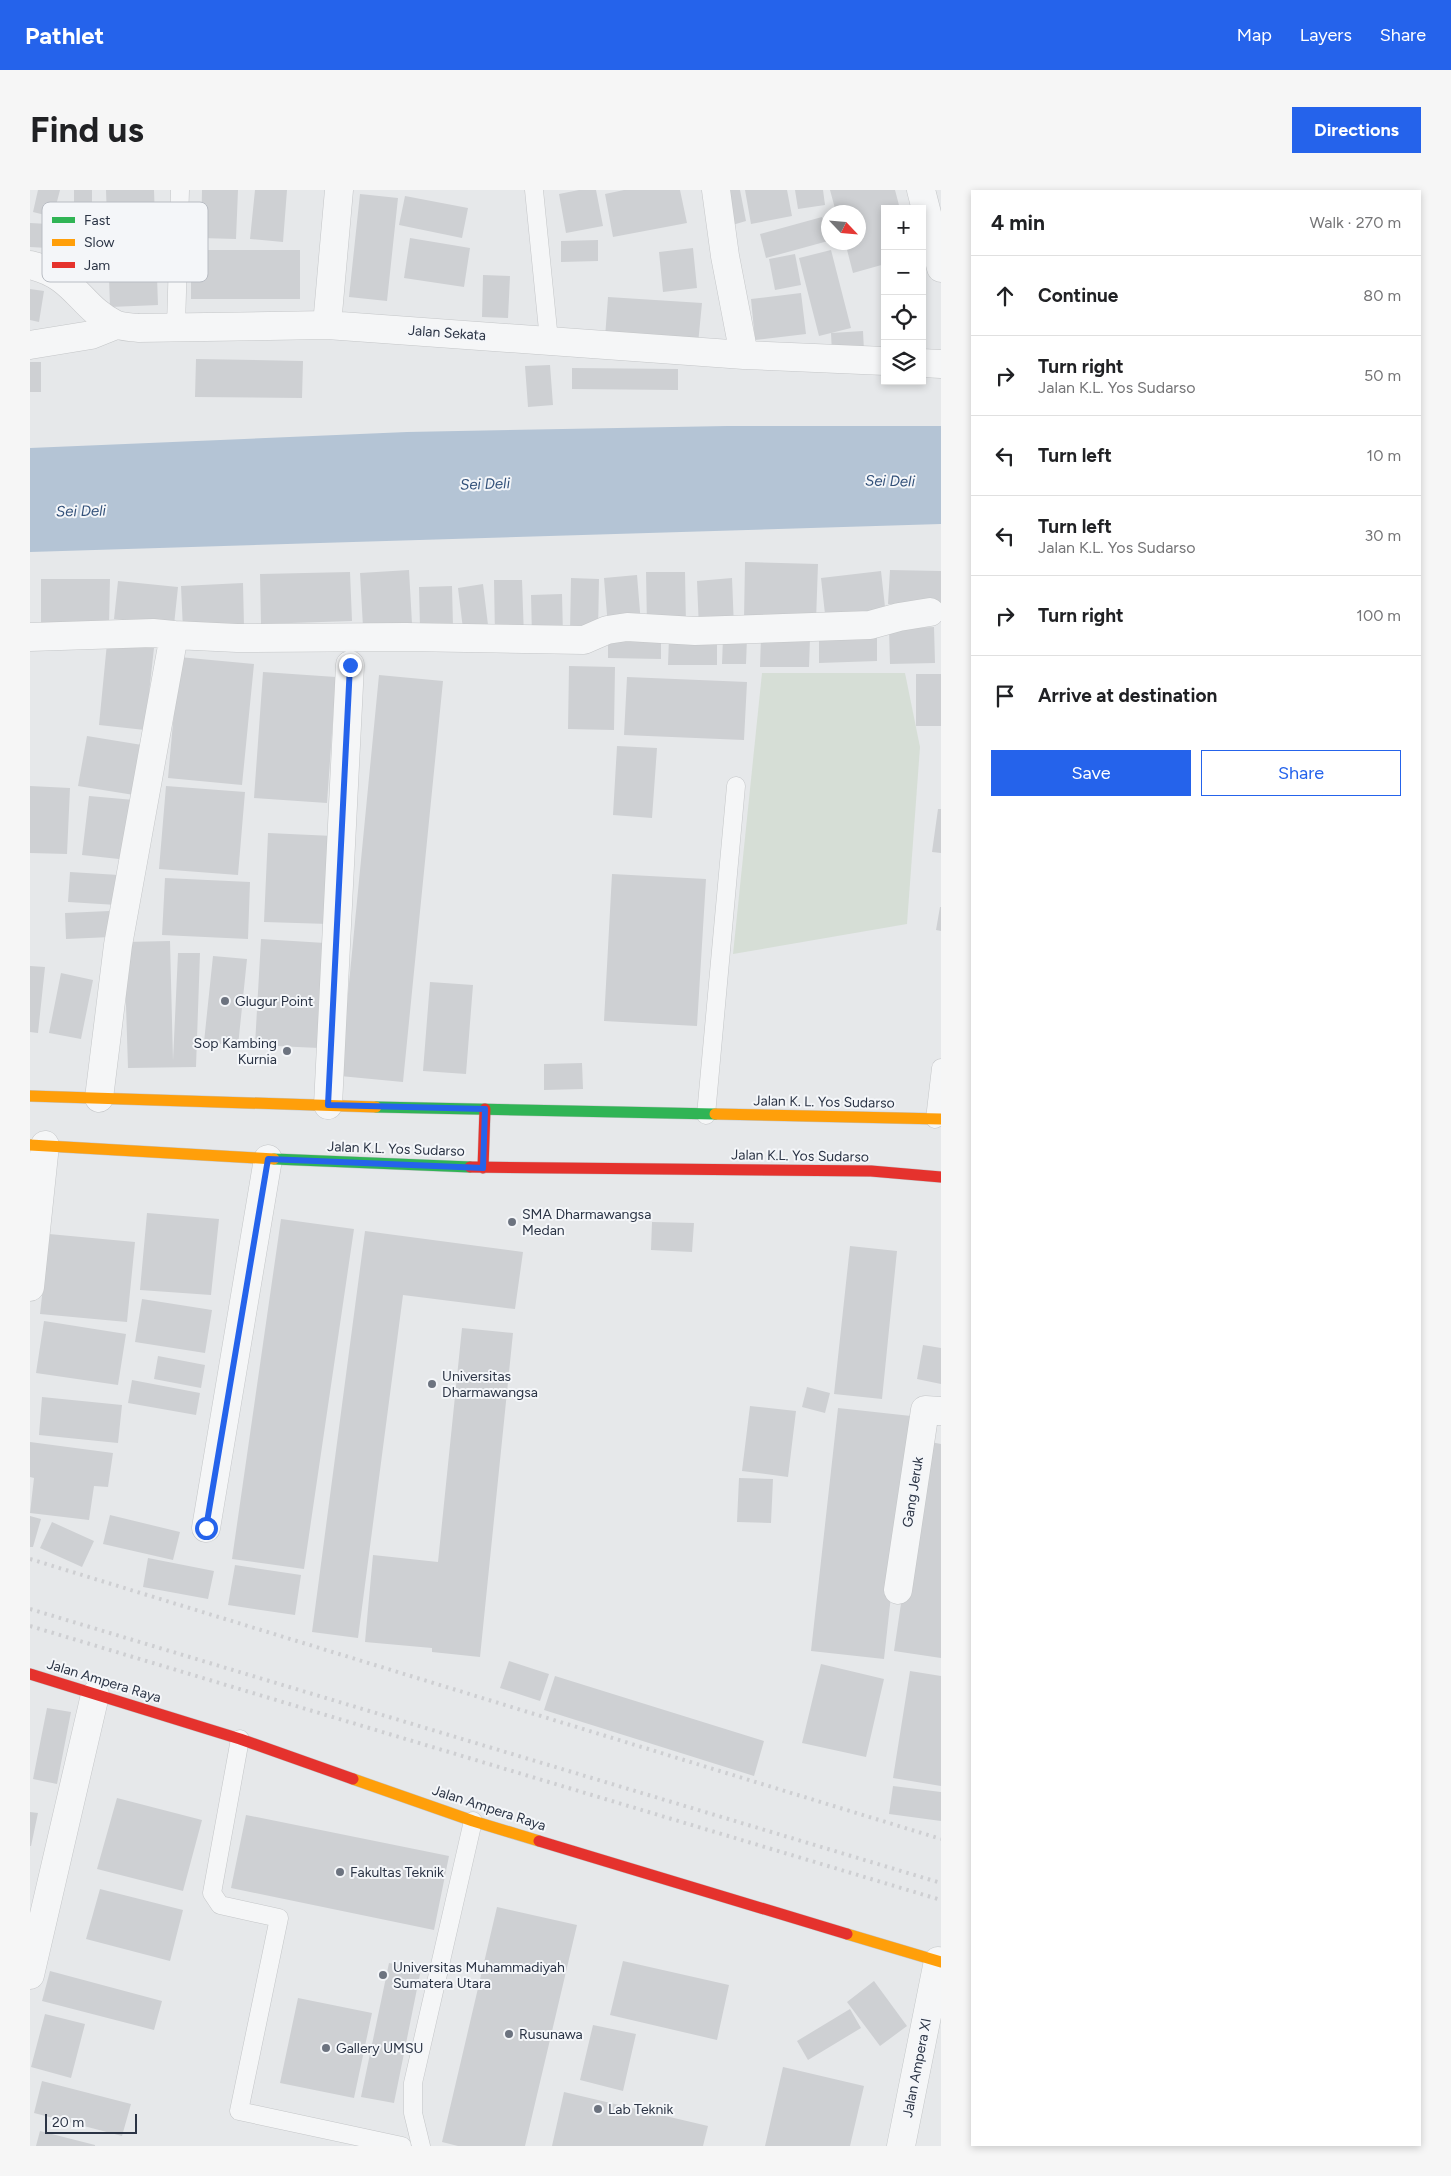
<!DOCTYPE html>
<html lang="en">
<head>
<meta charset="utf-8">
<style>
  :root { --surface:#fff; --page:#f6f6f6; --text:#202124; --muted:#757577; --line:#e0e0e0; --accent:#2563eb }
  body { margin:0; font-family:Figtree,sans-serif; background:var(--page); color:var(--text) }
  .controls { position:absolute; right:15px; top:15px; display:grid; overflow:hidden; border-radius:0px; box-shadow:0 2px 8px #0003 }
  .controls button { width:45px; height:45px; display:grid; place-items:center; padding:0; border:0; border-bottom:1px solid var(--line); background:var(--surface); color:var(--text); font:25px sans-serif }
  .compass { position:absolute; left:791px; top:15px; width:45px; height:45px; border-radius:50%; background:var(--surface); box-shadow:0 2px 8px #0003; rotate:116deg }
  .scale { position:absolute; left:15px; bottom:12px; width:92px; box-sizing:border-box; padding-left:5px; border:2px solid #2b3445; border-top:0; font-size:14px; line-height:18px; white-space:nowrap; color:#2b3445; -webkit-text-stroke:4px #f4f6f9; paint-order:stroke }
  .stop { position:absolute; width:15px; height:15px; margin:-11px; border:4px solid #2563eb; border-radius:50%; background:#fff }
  .stop.end { background:#2563eb; border-color:#fff; box-shadow:0 1px 5px #0008 }
  .list { margin:0; padding:0; list-style:none }
  h2 { display:flex; justify-content:space-between; align-items:center; height:65px; margin:0; padding:0 20px; font-size:21px }
  h2 small { font-size:16px; font-weight:400; color:var(--muted) }
  .list li { display:grid; grid-template-columns:32px 1fr auto; gap:15px; align-items:center; box-sizing:border-box; height:80px; padding:0 20px; border-top:1px solid var(--line) }
  .list b { display:block; font-size:19px; white-space:nowrap }
  .list p { margin:0; font-size:16px; white-space:nowrap; color:var(--muted) }
  .list em { font-size:16px; font-style:normal; color:var(--muted) }
  .actions { display:flex; gap:10px; padding:15px 20px }
  .actions a { flex:1; padding:11px 0; border:1px solid var(--accent); border-radius:0px; text-align:center; font-size:18px; color:var(--accent) }
  .actions .main { background:var(--accent); color:#fff }
  .icon { flex:none; width:28px; height:28px; fill:none; stroke:currentColor; stroke-width:2; stroke-linecap:round; stroke-linejoin:round }
  .map { position:relative; flex:none; width:911px; height:1956px; overflow:hidden; border-radius:0px }
  header { display:flex; align-items:center; gap:30px; box-sizing:border-box; height:70px; padding:0 25px; background:var(--accent); color:#fff }
  header strong { font-size:24px }
  nav { display:flex; gap:28px; margin-inline-start:auto; font-size:18px }
  .intro { display:flex; align-items:center; justify-content:space-between; box-sizing:border-box; height:120px; padding:0 30px }
  h1 { margin:0; font-size:35px }
  .button { padding:12px 22px; border-radius:0px; background:var(--accent); color:#fff; font-size:18px; font-weight:700 }
  main { display:flex; gap:30px; padding:0 30px }
  aside { flex:1; background:var(--surface); border-radius:0px; box-shadow:0 2px 8px #0003 }
  .map>svg:first-child { display:block }
  .green { fill:#d6ded6 }
  .water { fill:#b4c4d5 }
  .building { fill:#ced0d3 }
  .lines { fill:none; stroke-linecap:round; stroke-linejoin:round }
  .lane-casing { stroke:#c4c6c8; stroke-width:19 }
  .street-casing { stroke:#c4c6c8; stroke-width:29 }
  .fast-casing { stroke:#c4c6c8; stroke-width:12 }
  .slow-casing { stroke:#c4c6c8; stroke-width:12 }
  .jam-casing { stroke:#c4c6c8; stroke-width:12 }
  .lane { stroke:#f5f6f7; stroke-width:18 }
  .street { stroke:#f5f6f7; stroke-width:28 }
  .fast { stroke:#30b455; stroke-width:11 }
  .slow { stroke:#ff9f0a; stroke-width:11 }
  .jam { stroke:#e5322d; stroke-width:11 }
  .rail { stroke:#cecfd2; stroke-width:4; stroke-dasharray:2.5 5; stroke-linecap:butt }
  .route { stroke:#2563eb; stroke-width:6 }
  .poi-dot { fill:#6c737f; stroke:#f4f6f9; stroke-width:2 }
  .labels { text-anchor:middle; dominant-baseline:central; stroke-width:4; stroke-linejoin:round; paint-order:stroke }
  .street-label { font-size:14px; fill:#2b3445; stroke:#f4f6f9 }
  .poi-label { font-size:14px; fill:#2b3445; stroke:#f4f6f9; text-anchor:start }
  .water-label { font-size:15px; font-style:italic; fill:#34527a; stroke:#f4f6f9 }
  .key { fill:#f4f6f9; stroke:#b8bcc3; stroke-width:1 }
  .key-label { font-size:14px; fill:#2b3445 }
</style>
</head>
<body>
<header>
<strong>Pathlet</strong>
<nav><a>Map</a><a>Layers</a><a>Share</a></nav>
</header>
<div class="intro"><h1>Find us</h1><a class="button">Directions</a></div>
<main>
<div class="map">
<svg width="911" height="1956" viewBox="0 0 911 1956">
  <rect width="100%" height="100%" fill="#e6e8ea"/>
  <path class="green" d="M 732,483 L 875,483 L 890,557 L 877,734 L 703,764 Z"/>
  <path class="water" d="M 697,236 L 911,236 L 911,334 L 0,362 L 0,258 L 377,242 Z"/>
  <path class="building" d="M 8,0 L 30,0 L 23,27 L 3,22 Z
    M 44,0 L 62,0 L 62,41 L 44,41 Z
    M 76,0 L 124,0 L 128,115 L 80,117 Z
    M 172,0 L 208,0 L 206,49 L 171,48 Z
    M 225,0 L 257,0 L 253,52 L 220,49 Z
    M 549,0 L 566,0 L 573,36 L 536,43 L 529,4 Z
    M 594,0 L 650,0 L 657,33 L 583,47 L 575,4 Z
    M 692,0 L 710,0 L 716,31 L 699,36 Z
    M 715,0 L 757,0 L 762,26 L 721,34 Z
    M 765,0 L 793,0 L 795,15 L 768,19 Z
    M 800,0 L 865,0 L 870,19 L 855,19 L 855,74 L 823,83 L 815,52 L 828,52 L 828,22 L 806,22 Z
    M 330,4 L 368,8 L 357,111 L 319,107 Z
    M 375,6 L 438,18 L 432,48 L 369,35 Z
    M 792,27 L 798,51 L 736,68 L 730,44 Z
    M 0,33 L 19,34 L 18,58 L 0,57 Z
    M 380,48 L 440,58 L 434,97 L 374,88 Z
    M 568,50 L 568,71 L 531,72 L 531,51 Z
    M 663,58 L 667,98 L 633,102 L 629,62 Z
    M 161,60 L 270,60 L 270,109 L 161,109 Z
    M 801,60 L 821,138 L 789,146 L 769,68 Z
    M 765,64 L 771,95 L 745,100 L 739,69 Z
    M 453,85 L 480,86 L 478,128 L 452,127 Z
    M 0,99 L 14,101 L 9,132 L 0,130 Z
    M 771,103 L 776,144 L 725,150 L 721,109 Z
    M 578,107 L 672,113 L 668,154 L 575,148 Z
    M 833,141 L 834,161 L 802,163 L 801,143 Z
    M 166,169 L 273,171 L 272,208 L 165,207 Z
    M 0,172 L 11,172 L 11,202 L 0,202 Z
    M 520,175 L 523,215 L 498,217 L 495,176 Z
    M 542,178 L 648,179 L 648,200 L 542,199 Z
    M 715,372 L 788,374 L 786,431 L 714,429 Z
    M 379,380 L 382,434 L 333,437 L 330,383 Z
    M 860,380 L 911,381 L 911,416 L 858,414 Z
    M 851,381 L 856,426 L 796,433 L 791,388 Z
    M 320,382 L 322,431 L 231,434 L 230,384 Z
    M 616,382 L 655,382 L 656,435 L 617,436 Z
    M 607,385 L 611,434 L 578,437 L 574,388 Z
    M 541,388 L 569,389 L 568,442 L 540,442 Z
    M 702,388 L 704,438 L 669,439 L 667,391 Z
    M 11,389 L 80,389 L 79,434 L 11,433 Z
    M 464,390 L 492,390 L 494,447 L 465,447 Z
    M 88,391 L 148,397 L 144,435 L 84,429 Z
    M 213,393 L 214,437 L 153,440 L 151,396 Z
    M 453,394 L 458,435 L 433,439 L 428,398 Z
    M 422,396 L 423,437 L 390,438 L 389,397 Z
    M 532,404 L 533,446 L 502,447 L 501,405 Z
    M 904,437 L 905,473 L 860,474 L 859,439 Z
    M 847,440 L 847,471 L 789,473 L 789,442 Z
    M 639,447 L 687,447 L 687,475 L 638,475 Z
    M 731,447 L 780,448 L 779,477 L 730,477 Z
    M 578,448 L 631,448 L 631,469 L 578,468 Z
    M 693,448 L 717,448 L 716,474 L 692,474 Z
    M 77,453 L 124,458 L 115,540 L 69,535 Z
    M 149,467 L 224,474 L 212,595 L 138,588 Z
    M 539,476 L 585,477 L 584,540 L 538,539 Z
    M 233,482 L 306,487 L 297,613 L 224,608 Z
    M 886,484 L 911,484 L 911,536 L 886,536 Z
    M 349,485 L 413,491 L 373,892 L 310,886 Z
    M 597,487 L 717,492 L 714,550 L 594,545 Z
    M 57,546 L 112,555 L 104,605 L 48,596 Z
    M 587,556 L 627,558 L 622,628 L 583,625 Z
    M 0,596 L 40,598 L 37,664 L 0,663 Z
    M 136,596 L 215,602 L 208,685 L 129,679 Z
    M 59,606 L 104,610 L 98,670 L 52,665 Z
    M 908,619 L 911,619 L 911,663 L 902,662 Z
    M 238,643 L 303,646 L 299,734 L 234,732 Z
    M 40,682 L 89,685 L 87,715 L 38,712 Z
    M 582,684 L 676,689 L 667,836 L 574,831 Z
    M 135,688 L 220,692 L 218,749 L 132,745 Z
    M 910,717 L 911,717 L 911,741 L 906,740 Z
    M 79,721 L 81,747 L 36,749 L 35,723 Z
    M 231,749 L 295,753 L 289,858 L 225,855 Z
    M 140,751 L 143,871 L 148,763 L 170,763 L 166,877 L 98,878 L 94,752 Z
    M 183,766 L 217,769 L 208,856 L 174,852 Z
    M 0,776 L 15,777 L 8,843 L 0,842 Z
    M 31,783 L 63,790 L 51,849 L 19,843 Z
    M 400,792 L 443,795 L 436,884 L 393,881 Z
    M 552,873 L 553,899 L 514,900 L 514,874 Z
    M 117,1023 L 189,1029 L 181,1105 L 110,1100 Z
    M 251,1029 L 324,1039 L 274,1379 L 202,1369 Z
    M 622,1032 L 664,1033 L 662,1062 L 621,1060 Z
    M 335,1041 L 493,1062 L 485,1119 L 373,1105 L 328,1448 L 282,1442 Z
    M 19,1044 L 105,1052 L 97,1132 L 10,1124 Z
    M 820,1056 L 867,1061 L 852,1209 L 804,1204 Z
    M 112,1109 L 182,1120 L 175,1163 L 105,1152 Z
    M 14,1131 L 96,1144 L 88,1195 L 6,1183 Z
    M 432,1138 L 483,1143 L 450,1467 L 402,1462 L 402,1458 L 335,1452 L 343,1365 L 408,1372 Z
    M 893,1155 L 911,1158 L 911,1194 L 887,1189 Z
    M 128,1166 L 175,1175 L 171,1198 L 124,1189 Z
    M 102,1190 L 170,1203 L 166,1225 L 98,1213 Z
    M 777,1197 L 800,1203 L 795,1223 L 772,1217 Z
    M 12,1207 L 92,1215 L 88,1253 L 9,1245 Z
    M 720,1216 L 766,1221 L 758,1287 L 712,1281 Z
    M 808,1218 L 881,1226 L 854,1469 L 781,1461 Z
    M 895,1251 L 911,1254 L 911,1468 L 864,1461 Z
    M 0,1252 L 83,1263 L 78,1297 L 64,1296 L 59,1330 L 0,1323 L 4,1288 L 0,1287 Z
    M 709,1288 L 743,1289 L 741,1333 L 707,1332 Z
    M 80,1325 L 150,1342 L 143,1370 L 73,1354 Z
    M 0,1326 L 11,1329 L 3,1357 L 0,1357 Z
    M 22,1332 L 64,1351 L 52,1377 L 10,1358 Z
    M 118,1368 L 184,1381 L 178,1409 L 113,1397 Z
    M 205,1375 L 271,1385 L 265,1425 L 198,1415 Z
    M 479,1471 L 519,1484 L 510,1511 L 470,1498 Z
    M 791,1474 L 854,1489 L 836,1567 L 772,1553 Z
    M 880,1481 L 911,1486 L 911,1596 L 863,1588 Z
    M 525,1486 L 734,1551 L 724,1586 L 514,1520 Z
    M 17,1518 L 41,1522 L 27,1594 L 3,1589 Z
    M 863,1596 L 911,1602 L 911,1631 L 859,1624 Z
    M 87,1608 L 172,1630 L 153,1701 L 67,1679 Z
    M 0,1622 L 8,1623 L 1,1656 L 0,1656 Z
    M 216,1625 L 419,1666 L 404,1740 L 201,1698 Z
    M 70,1699 L 153,1720 L 140,1771 L 56,1749 Z
    M 467,1717 L 547,1735 L 495,1956 L 428,1956 L 412,1952 Z
    M 593,1771 L 699,1795 L 687,1850 L 580,1825 Z
    M 359,1773 L 391,1779 L 364,1913 L 331,1907 Z
    M 20,1781 L 132,1811 L 124,1840 L 12,1811 Z
    M 844,1791 L 877,1836 L 850,1856 L 817,1812 Z
    M 268,1808 L 342,1823 L 324,1908 L 250,1893 Z
    M 820,1819 L 831,1838 L 778,1870 L 767,1851 Z
    M 15,1824 L 55,1834 L 41,1888 L 1,1877 Z
    M 563,1835 L 606,1844 L 593,1901 L 550,1890 Z
    M 753,1877 L 834,1896 L 820,1956 L 735,1956 Z
    M 12,1891 L 101,1914 L 92,1946 L 4,1923 Z
    M 534,1902 L 678,1936 L 673,1956 L 522,1956 Z
    M 10,1941 L 65,1955 L 65,1956 L 6,1956 Z"/>
  <g class="lines">
    <defs>
      <path id="lane" d="M 504,0 L 519,150
        M 146,136 L 150,0
        M 676,925 L 706,596
        M 905,929 L 911,878
        M 210,1549 L 182,1703 L 190,1715 L 249,1728 L 209,1921 L 372,1956
        M 391,1956 L 383,1923 L 383,1893 L 443,1631"/>
      <path id="street" d="M 686,0 L 695,66 L 714,165
        M 891,0 L 911,78
        M 0,75 C 45,85 50,117 85,134 C 91,137 101,137 108,138 L 297,135 L 714,165 L 855,171
        M 297,135 L 309,0
        M 0,155 L 61,145 L 86,135
        M 892,173 L 911,174
        M 144,445 L 207,448 L 376,447 L 554,450 L 577,440 L 597,437 L 665,441 L 840,435 L 869,427 L 900,422
        M 0,447 L 123,443 L 144,445 L 88,755 L 69,908
        M 298,915 L 320,475
        M 0,1097 L 15,955
        M 176,1338 L 238,969
        M 868,1400 L 895,1220 L 911,1221
        M 0,1785 L 65,1505
        M 871,1956 L 908,1771"/>
      <path id="fast" d="M 346,917 L 685,924
        M 244,969 L 440,977"/>
      <path id="slow" d="M 0,906 L 346,917
        M 685,924 L 911,929
        M 0,955 L 244,969
        M 323,1589 L 443,1631 L 509,1651
        M 817,1744 L 911,1772"/>
      <path id="jam" d="M 440,977 L 841,981 L 911,987
        M 453,978 L 455,919
        M 0,1484 L 210,1549 L 323,1589
        M 509,1651 L 817,1744"/>
    </defs>
    <use href="#lane" class="lane-casing"/>
    <use href="#street" class="street-casing"/>
    <use href="#fast" class="fast-casing"/>
    <use href="#slow" class="slow-casing"/>
    <use href="#jam" class="jam-casing"/>
    <use href="#lane" class="lane"/>
    <use href="#street" class="street"/>
    <use href="#fast" class="fast"/>
    <use href="#slow" class="slow"/>
    <use href="#jam" class="jam"/>
    <path class="rail" d="M 0,1369 L 911,1649
      M 0,1419 L 911,1693
      M 0,1436 L 911,1710"/>
  </g>
  <g class="lines">
    <path class="route" d="M 176,1338 L 238,969 L 453,978 L 455,919 L 298,915 L 320,475"/>
  </g>
  <g class="poi-dot">
    <circle cx="195" cy="811" r="5"/>
    <circle cx="257" cy="861" r="5"/>
    <circle cx="482" cy="1032" r="5"/>
    <circle cx="402" cy="1194" r="5"/>
    <circle cx="310" cy="1682" r="5"/>
    <circle cx="353" cy="1785" r="5"/>
    <circle cx="479" cy="1844" r="5"/>
    <circle cx="296" cy="1858" r="5"/>
    <circle cx="568" cy="1919" r="5"/>
  </g>
  <g class="labels">
    <g class="street-label">
      <text transform="translate(417 143) rotate(4)">Jalan Sekata</text>
      <text transform="translate(794 912) rotate(1)">Jalan K. L. Yos Sudarso</text>
      <text transform="translate(366 959) rotate(2)">Jalan K.L. Yos Sudarso</text>
      <text transform="translate(770 966) rotate(1)">Jalan K.L. Yos Sudarso</text>
      <text transform="translate(883 1302) rotate(-81)">Gang Jeruk</text>
      <text transform="translate(74 1491) rotate(17)">Jalan Ampera Raya</text>
      <text transform="translate(459 1618) rotate(18)">Jalan Ampera Raya</text>
      <text transform="translate(887 1878) rotate(-79)">Jalan Ampera XI</text>
    </g>
    <g class="poi-label">
      <text x="205" y="811">Glugur Point</text>
      <text x="247" y="853" text-anchor="end">Sop Kambing<tspan x="247" dy="16">Kurnia</tspan></text>
      <text x="492" y="1024">SMA Dharmawangsa<tspan x="492" dy="16">Medan</tspan></text>
      <text x="412" y="1186">Universitas<tspan x="412" dy="16">Dharmawangsa</tspan></text>
      <text x="320" y="1682">Fakultas Teknik</text>
      <text x="363" y="1777">Universitas Muhammadiyah<tspan x="363" dy="16">Sumatera Utara</tspan></text>
      <text x="489" y="1844">Rusunawa</text>
      <text x="306" y="1858">Gallery UMSU</text>
      <text x="578" y="1919">Lab Teknik</text>
    </g>
    <g class="water-label">
      <text transform="translate(860 291) rotate(1)">Sei Deli</text>
      <text transform="translate(455 294) rotate(-2)">Sei Deli</text>
      <text transform="translate(51 321) rotate(-1)">Sei Deli</text>
    </g>
  </g>
  <rect x="12" y="12" width="166" height="80" rx="8" class="key"/>
  <rect x="22" y="27" width="23" height="6" fill="#30b455"/>
  <rect x="22" y="49" width="23" height="7" fill="#ff9f0a"/>
  <rect x="22" y="72" width="23" height="6" fill="#e5322d"/>
  <g class="key-label">
    <text x="54" y="35">Fast</text>
    <text x="54" y="57">Slow</text>
    <text x="54" y="80">Jam</text>
  </g>
</svg>
<div class="controls">
<button>+</button>
<button>−</button>
<button><svg class="icon" aria-label="locate" viewBox="0 0 24 24"><circle cx="12" cy="12" r="6"/><path d="M12 2v4M12 18v4M2 12h4M18 12h4"/></svg></button>
<button><svg class="icon" aria-label="layers" viewBox="0 0 24 24"><path d="M12 4l9 5-9 5-9-5zM3 14l9 5 9-5"/></svg></button>
</div>
<svg class="compass" viewBox="-18 -18 36 36"><path d="M0-13l5 13h-10z" fill="#e53935"/><path d="M0 13l5-13h-10z" fill="#757577"/></svg>
<div class="scale">20 m</div>
<div class="stop" style="left:176px;top:1338px"></div>
<div class="stop end" style="left:320px;top:475px"></div>
</div>
<aside>
<h2>4 min<small>Walk · 270 m</small></h2>
<ul class="list">
<li><svg class="icon" aria-label="ahead" viewBox="0 0 24 24"><path d="M12 20V5M6 11l6-6 6 6"/></svg><div><b>Continue</b></div><em>80 m</em></li>
<li><svg class="icon" aria-label="right" viewBox="0 0 24 24"><path d="M7 20v-9h11M14 6l5 5-5 5"/></svg><div><b>Turn right</b><p>Jalan K.L. Yos Sudarso</p></div><em>50 m</em></li>
<li><svg class="icon" aria-label="left" viewBox="0 0 24 24"><path d="M17 20v-9H6M10 6l-5 5 5 5"/></svg><div><b>Turn left</b></div><em>10 m</em></li>
<li><svg class="icon" aria-label="left" viewBox="0 0 24 24"><path d="M17 20v-9H6M10 6l-5 5 5 5"/></svg><div><b>Turn left</b><p>Jalan K.L. Yos Sudarso</p></div><em>30 m</em></li>
<li><svg class="icon" aria-label="right" viewBox="0 0 24 24"><path d="M7 20v-9h11M14 6l5 5-5 5"/></svg><div><b>Turn right</b></div><em>100 m</em></li>
<li><svg class="icon" aria-label="arrive" viewBox="0 0 24 24"><path d="M6 21V4h12l-3 4 3 4H6"/></svg><div><b>Arrive at destination</b></div></li>
</ul>
<div class="actions"><a class="main">Save</a><a>Share</a></div>
</aside>
</main>
</body>
</html>
